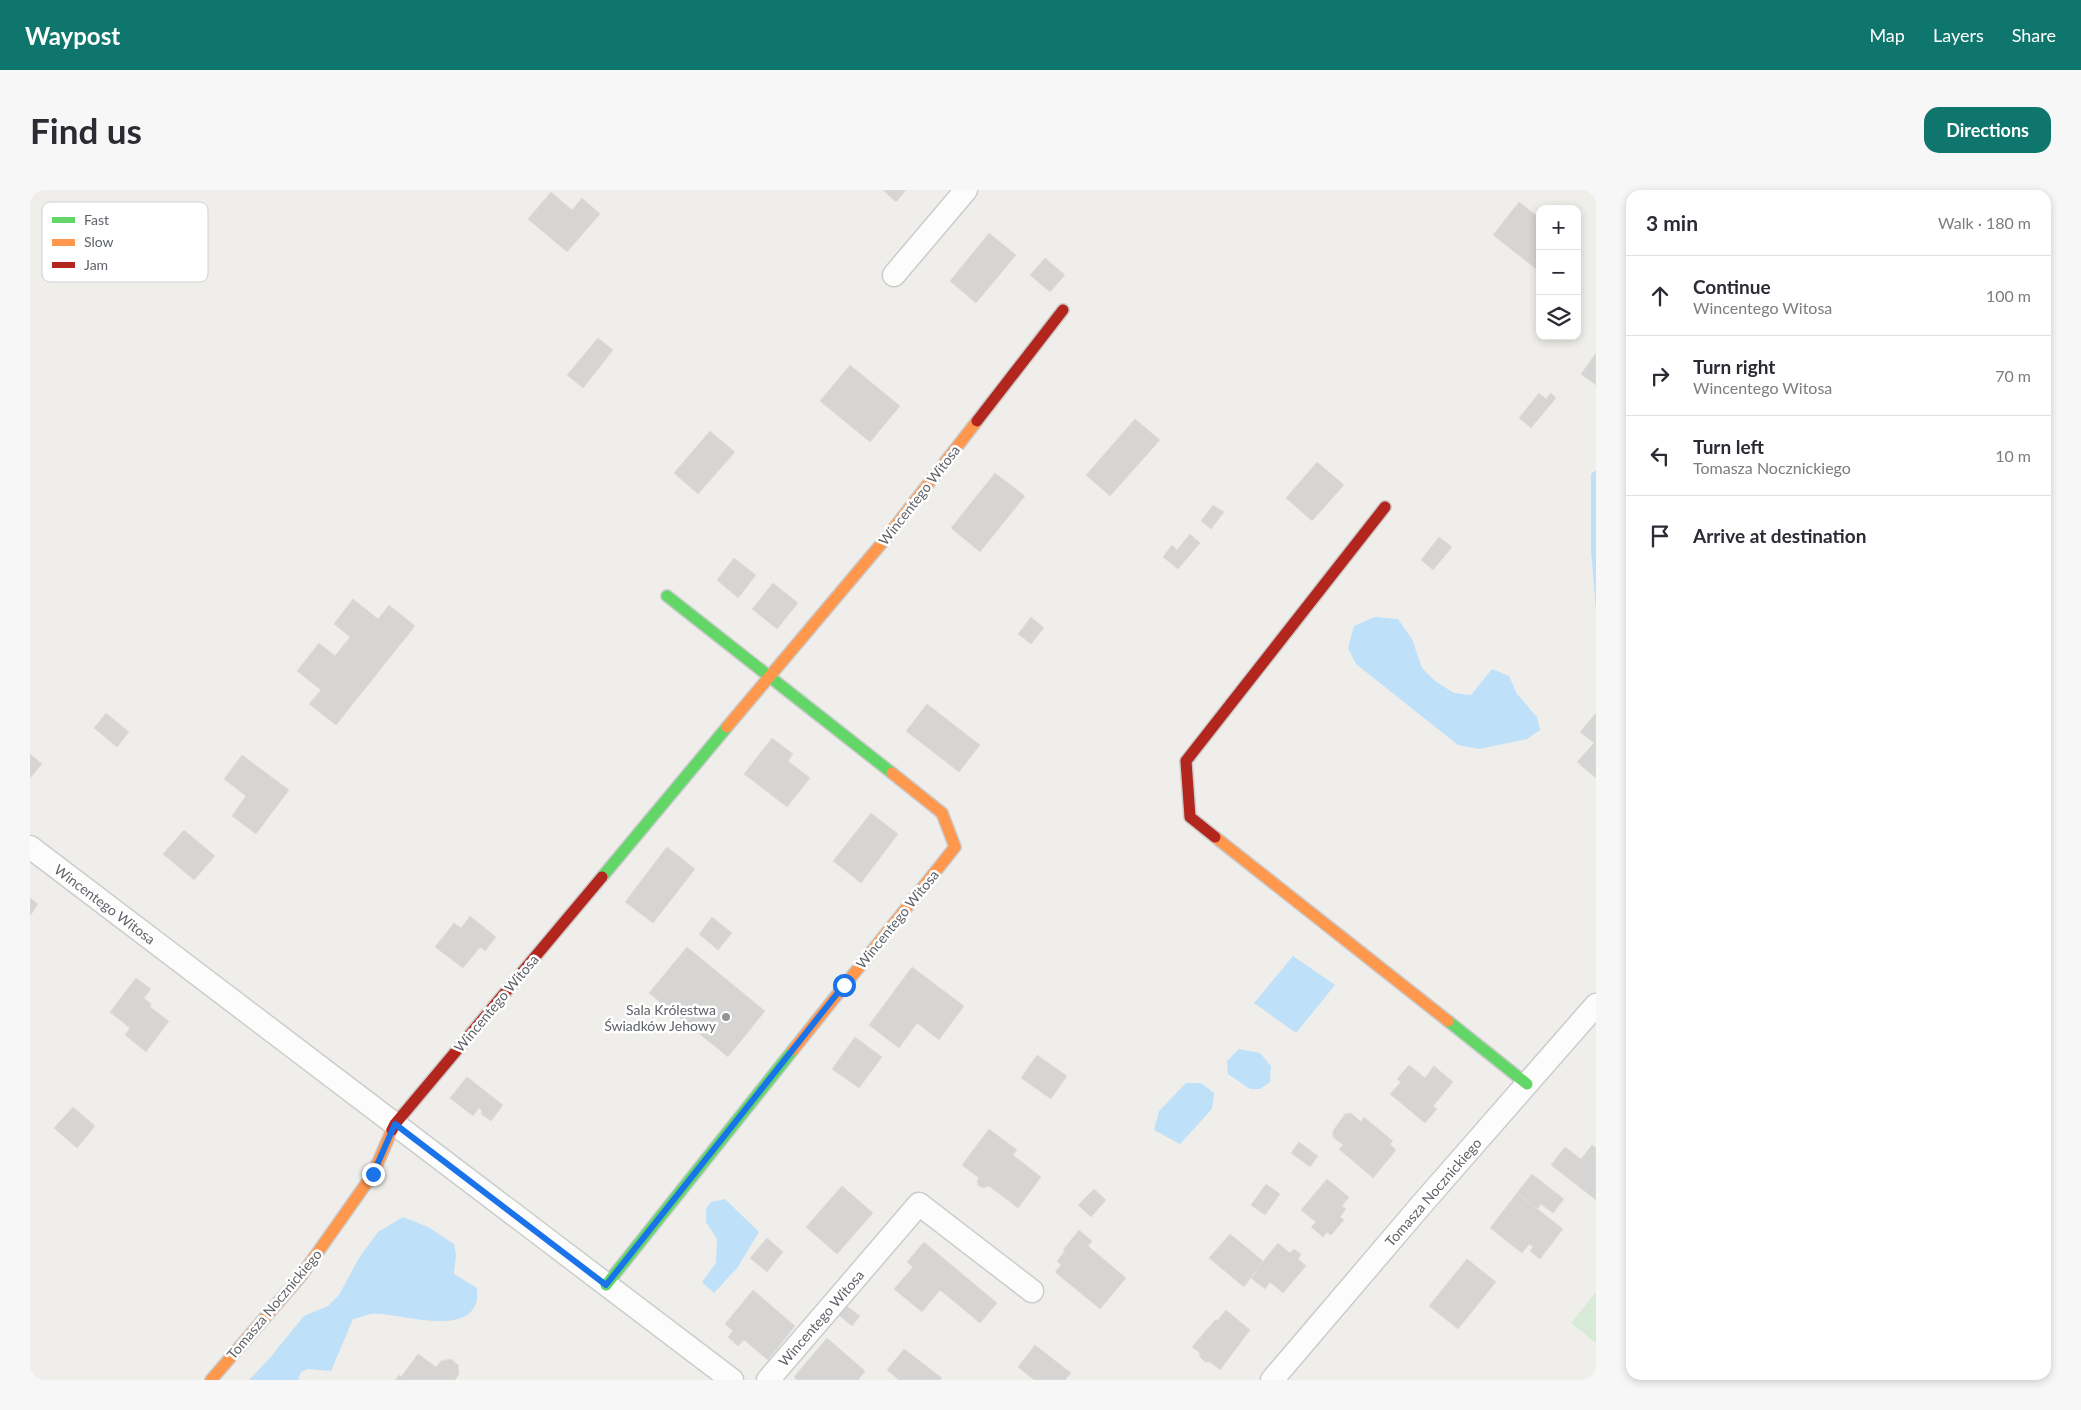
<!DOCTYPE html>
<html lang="en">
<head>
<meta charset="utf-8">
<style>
  :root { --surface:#fff; --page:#f7f7f7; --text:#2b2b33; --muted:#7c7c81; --line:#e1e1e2; --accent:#0f766e }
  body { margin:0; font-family:Lato,sans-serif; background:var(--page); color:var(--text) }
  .controls { position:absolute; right:15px; top:15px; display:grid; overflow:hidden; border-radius:10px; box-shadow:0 2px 8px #0003 }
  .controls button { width:45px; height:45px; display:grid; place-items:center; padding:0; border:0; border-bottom:1px solid var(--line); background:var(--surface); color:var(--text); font:25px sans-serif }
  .stop { position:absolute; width:15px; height:15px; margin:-11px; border:4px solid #1a73e8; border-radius:50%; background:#fff }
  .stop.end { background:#1a73e8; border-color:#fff; box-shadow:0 1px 5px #0008 }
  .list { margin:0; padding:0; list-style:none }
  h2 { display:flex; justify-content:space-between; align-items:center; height:65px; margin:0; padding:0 20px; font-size:21px }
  h2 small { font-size:16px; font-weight:400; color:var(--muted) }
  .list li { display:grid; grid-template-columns:32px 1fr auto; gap:15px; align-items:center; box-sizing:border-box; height:80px; padding:0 20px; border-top:1px solid var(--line) }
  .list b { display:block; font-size:19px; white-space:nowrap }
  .list p { margin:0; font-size:16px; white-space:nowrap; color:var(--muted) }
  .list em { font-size:16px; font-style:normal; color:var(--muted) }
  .icon { flex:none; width:28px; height:28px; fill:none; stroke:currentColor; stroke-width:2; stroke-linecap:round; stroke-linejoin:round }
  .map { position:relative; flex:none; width:1566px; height:1190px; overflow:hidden; border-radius:15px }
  header { display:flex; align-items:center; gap:30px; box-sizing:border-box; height:70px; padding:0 25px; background:var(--accent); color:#fff }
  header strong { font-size:24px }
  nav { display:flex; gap:28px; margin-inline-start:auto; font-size:18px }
  .intro { display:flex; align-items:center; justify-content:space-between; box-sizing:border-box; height:120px; padding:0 30px }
  h1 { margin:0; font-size:35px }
  .button { padding:12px 22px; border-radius:15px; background:var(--accent); color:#fff; font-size:18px; font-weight:700 }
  main { display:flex; gap:30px; padding:0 30px }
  aside { flex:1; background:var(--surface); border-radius:15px; box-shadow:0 2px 8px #0003 }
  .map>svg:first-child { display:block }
  .green { fill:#d8ebd6 }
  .water { fill:#bfe0f9 }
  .building { fill:#d6d5d3; stroke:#deddd9 }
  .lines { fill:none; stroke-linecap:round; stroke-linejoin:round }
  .street-casing { stroke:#cbcccc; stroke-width:25 }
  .fast-casing { stroke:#cacacb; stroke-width:14 }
  .slow-casing { stroke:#cacacb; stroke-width:14 }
  .jam-casing { stroke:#cacacb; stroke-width:14 }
  .street { stroke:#fdfcfc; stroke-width:22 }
  .fast { stroke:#63d668; stroke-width:11 }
  .slow { stroke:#ff974d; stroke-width:11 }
  .jam { stroke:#b3261e; stroke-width:11 }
  .route { stroke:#1a73e8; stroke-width:6 }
  .poi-dot { fill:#919496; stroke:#fff; stroke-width:2 }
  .labels { text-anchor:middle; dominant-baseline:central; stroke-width:5; stroke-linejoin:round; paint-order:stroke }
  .street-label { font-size:14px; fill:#5f6368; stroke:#fff }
  .poi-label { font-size:14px; fill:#5f6368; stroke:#fff; text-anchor:end }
  .key { fill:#fff; stroke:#cfd0d2; stroke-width:1 }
  .key-label { font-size:14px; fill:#5f6368 }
</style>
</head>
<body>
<header>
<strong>Waypost</strong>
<nav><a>Map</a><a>Layers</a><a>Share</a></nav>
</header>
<div class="intro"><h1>Find us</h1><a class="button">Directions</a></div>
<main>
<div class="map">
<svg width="1566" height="1190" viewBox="0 0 1566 1190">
  <rect width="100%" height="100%" fill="#efeeea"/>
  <path class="green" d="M 1566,1102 L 1566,1153 L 1541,1133 Z"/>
  <path class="water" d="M 1566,280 L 1566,421 L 1561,360 L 1561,284 Z
    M 1345,427 L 1368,429 L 1382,449 L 1392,478 L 1405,491 L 1424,503 L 1441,505 L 1462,479 L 1479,486 L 1487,504 L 1507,527 L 1510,540 L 1497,549 L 1449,559 L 1428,555 L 1326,474 L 1318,458 L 1324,436 Z
    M 1263,766 L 1305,795 L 1266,843 L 1224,813 Z
    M 1209,859 L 1230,863 L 1241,876 L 1240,892 L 1230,899 L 1220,899 L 1198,884 L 1197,871 Z
    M 1156,893 L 1171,893 L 1184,903 L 1182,919 L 1150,954 L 1124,940 L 1129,921 Z
    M 695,1009 L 729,1042 L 707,1078 L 684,1103 L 672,1092 L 686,1073 L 687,1049 L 676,1032 L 676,1019 L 681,1012 Z
    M 373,1027 L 398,1037 L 424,1054 L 426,1065 L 424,1084 L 447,1098 C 447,1102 448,1109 446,1113 C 434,1148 366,1121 341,1124 C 335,1125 329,1128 323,1129 L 301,1181 L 278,1179 L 271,1182 L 268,1190 L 219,1190 L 239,1169 L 274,1126 L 298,1116 L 309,1105 L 329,1068 L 348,1042 Z"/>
  <path class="building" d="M 853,0 L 876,0 L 866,12 Z
    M 521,2 L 542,20 L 552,8 L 570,24 L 537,62 L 498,29 Z
    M 1489,12 L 1510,28 L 1510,82 L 1463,45 Z
    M 959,43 L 986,65 L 946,113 L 920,91 Z
    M 1015,68 L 1035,85 L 1020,102 L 1000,85 Z
    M 568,148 L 583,160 L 553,198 L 537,185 Z
    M 1566,163 L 1566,195 L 1551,184 Z
    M 820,175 L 870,216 L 840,252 L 790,211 Z
    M 1509,203 L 1516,209 L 1521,203 L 1526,208 L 1501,238 L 1489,228 Z
    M 1105,229 L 1130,250 L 1080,306 L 1056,285 Z
    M 680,241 L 705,262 L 668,304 L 644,283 Z
    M 1287,272 L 1314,295 L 1282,331 L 1256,308 Z
    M 965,283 L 995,306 L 950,362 L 921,338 Z
    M 1183,315 L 1194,322 L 1181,339 L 1171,331 Z
    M 1160,344 L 1170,353 L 1148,379 L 1133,367 L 1142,355 L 1147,360 Z
    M 1409,347 L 1422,357 L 1403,380 L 1391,370 Z
    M 704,368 L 726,385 L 708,408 L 687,390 Z
    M 743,393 L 768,413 L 747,439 L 722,419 Z
    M 323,409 L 348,429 L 359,415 L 385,436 L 306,535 L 279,514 L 291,500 L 267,481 L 289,453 L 305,466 L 320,447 L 304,434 Z
    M 1001,427 L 1014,438 L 1001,454 L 988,444 Z
    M 897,514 L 950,555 L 929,582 L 876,541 Z
    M 76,523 L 99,542 L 87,557 L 64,538 Z
    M 1566,523 L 1566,588 L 1547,572 L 1564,553 L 1550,542 Z
    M 742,548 L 763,564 L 758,571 L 780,588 L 757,617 L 714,584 Z
    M 0,564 L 12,574 L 0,588 Z
    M 212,565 L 259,600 L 226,644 L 202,626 L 216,606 L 194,589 Z
    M 841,623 L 868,644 L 831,693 L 803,671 Z
    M 154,640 L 185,666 L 164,690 L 133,664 Z
    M 637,657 L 665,679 L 623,733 L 595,712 Z
    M 0,708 L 8,714 L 0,726 Z
    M 440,726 L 466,747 L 455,761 L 450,757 L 433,778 L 405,757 L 424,733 L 431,738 Z
    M 682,727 L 702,743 L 688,760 L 669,744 Z
    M 657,757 L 735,821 L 698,867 L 619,803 Z
    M 882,777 L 934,816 L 909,850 L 887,833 L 869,858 L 839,835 Z
    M 106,788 L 121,799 L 114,808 L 121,814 L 120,817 L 139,831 L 116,862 L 95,845 L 100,838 L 80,822 Z
    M 825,847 L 852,867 L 829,898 L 802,879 Z
    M 1007,865 L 1037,886 L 1021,909 L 991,888 Z
    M 1379,875 L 1395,888 L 1404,876 L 1423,892 L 1403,916 L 1407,919 L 1395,933 L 1360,904 L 1371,892 L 1367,889 Z
    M 437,887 L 473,915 L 461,931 L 451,924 L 452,921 L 449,918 L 443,926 L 420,908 Z
    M 43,917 L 65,936 L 47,958 L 24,938 Z
    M 1321,923 L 1331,932 L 1334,927 L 1363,951 L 1360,954 L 1366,960 L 1343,988 L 1309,959 L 1313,955 L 1303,947 L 1303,941 L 1315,924 Z
    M 959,939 L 987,960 L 983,965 L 1011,987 L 988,1018 L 959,996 L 952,998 L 948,995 L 947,991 L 949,988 L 932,975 Z
    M 1269,952 L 1288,966 L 1280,977 L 1261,963 Z
    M 1562,955 L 1566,958 L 1566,1010 L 1521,975 L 1535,957 L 1551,969 Z
    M 1502,984 L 1534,1009 L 1523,1023 L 1511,1014 L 1507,1019 L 1487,1003 Z
    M 1297,989 L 1319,1007 L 1312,1016 L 1316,1019 L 1310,1027 L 1314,1030 L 1301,1045 L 1297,1042 L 1293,1047 L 1281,1037 L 1286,1032 L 1271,1020 Z
    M 1236,994 L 1250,1004 L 1235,1025 L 1221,1015 Z
    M 812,996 L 843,1023 L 807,1064 L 776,1037 Z
    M 1064,999 L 1076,1010 L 1061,1027 L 1048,1015 Z
    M 1487,1003 L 1533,1039 L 1510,1069 L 1500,1061 L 1503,1057 L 1499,1054 L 1492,1063 L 1460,1038 Z
    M 1049,1040 L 1062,1051 L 1058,1056 L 1096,1088 L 1070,1119 L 1025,1082 L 1031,1075 L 1027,1071 L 1035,1061 L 1033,1060 Z
    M 1200,1044 L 1233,1071 L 1214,1097 L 1179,1068 Z
    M 737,1048 L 753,1062 L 737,1082 L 720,1068 Z
    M 894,1052 L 967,1113 L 950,1133 L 910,1100 L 892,1122 L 864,1099 L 883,1077 L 877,1072 Z
    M 1248,1053 L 1260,1063 L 1264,1059 L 1271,1064 L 1268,1069 L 1276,1076 L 1253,1103 L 1240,1092 L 1235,1099 L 1221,1088 L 1227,1081 L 1226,1080 Z
    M 1437,1069 L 1466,1092 L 1428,1139 L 1399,1116 Z
    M 723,1100 L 765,1136 L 738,1170 L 714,1150 L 708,1156 L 698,1147 L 703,1141 L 695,1134 Z
    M 814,1114 L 830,1126 L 822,1136 L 806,1123 Z
    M 1196,1120 L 1220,1140 L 1190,1180 L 1180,1172 L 1175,1172 L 1170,1167 L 1169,1162 L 1162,1157 L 1186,1129 L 1187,1131 Z
    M 797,1148 L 835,1181 L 828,1190 L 767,1190 L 764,1187 Z
    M 1005,1155 L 1041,1183 L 1035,1190 L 1004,1190 L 988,1177 Z
    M 874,1159 L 912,1188 L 910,1190 L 869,1190 L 857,1180 Z
    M 388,1164 L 406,1177 L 411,1171 L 421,1169 L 428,1175 L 429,1184 L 425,1190 L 365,1190 L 369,1185 L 371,1187 Z"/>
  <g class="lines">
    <defs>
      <path id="street" d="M 864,85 L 936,0
        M 0,657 L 702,1190
        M 738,1190 L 889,1014 L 1002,1101
        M 1242,1190 L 1392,1014 L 1566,815"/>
      <path id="fast" d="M 637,406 L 862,583
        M 572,687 L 697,537
        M 1418,831 L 1497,894
        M 576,1095 L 763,860"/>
      <path id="slow" d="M 697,537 L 857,347 L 947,231
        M 1185,647 L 1418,831
        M 763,860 L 925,657 L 912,623 L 862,583
        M 181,1190 L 271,1086 L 343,984 L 362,940"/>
      <path id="jam" d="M 947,231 L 1033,120
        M 1185,647 L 1160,627 L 1156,571 L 1355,317
        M 362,940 L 365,934 L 572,687"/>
    </defs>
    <use href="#street" class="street-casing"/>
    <use href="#fast" class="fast-casing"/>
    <use href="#slow" class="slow-casing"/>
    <use href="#jam" class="jam-casing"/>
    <use href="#street" class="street"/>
    <use href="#fast" class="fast"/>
    <use href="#slow" class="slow"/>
    <use href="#jam" class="jam"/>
  </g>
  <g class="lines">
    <path class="route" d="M 343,984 L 365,934 L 576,1095 L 814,795"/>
  </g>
  <circle class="poi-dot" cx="696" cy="827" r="5"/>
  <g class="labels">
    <g class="street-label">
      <text transform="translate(889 305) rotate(-52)">Wincentego Witosa</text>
      <text transform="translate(75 714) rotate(37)">Wincentego Witosa</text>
      <text transform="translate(867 729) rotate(-51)">Wincentego Witosa</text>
      <text transform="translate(466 813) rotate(-50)">Wincentego Witosa</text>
      <text transform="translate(1403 1002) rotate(-49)">Tomasza Nocznickiego</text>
      <text transform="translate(244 1114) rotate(-50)">Tomasza Nocznickiego</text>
      <text transform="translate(791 1128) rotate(-49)">Wincentego Witosa</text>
    </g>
    <g class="poi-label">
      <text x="686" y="819">Sala Królestwa<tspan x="686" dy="16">Świadków Jehowy</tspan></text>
    </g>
  </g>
  <rect x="12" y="12" width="166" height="80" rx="8" class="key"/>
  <rect x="22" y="27" width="23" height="6" fill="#63d668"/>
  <rect x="22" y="49" width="23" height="7" fill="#ff974d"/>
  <rect x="22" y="72" width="23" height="6" fill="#b3261e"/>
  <g class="key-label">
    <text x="54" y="35">Fast</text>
    <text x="54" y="57">Slow</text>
    <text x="54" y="80">Jam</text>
  </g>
</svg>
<div class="controls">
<button>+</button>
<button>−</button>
<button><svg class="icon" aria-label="layers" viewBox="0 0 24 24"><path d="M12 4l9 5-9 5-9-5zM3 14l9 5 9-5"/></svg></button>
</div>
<div class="stop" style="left:814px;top:795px"></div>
<div class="stop end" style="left:343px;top:984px"></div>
</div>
<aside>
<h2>3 min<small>Walk · 180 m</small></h2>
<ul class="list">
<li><svg class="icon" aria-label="ahead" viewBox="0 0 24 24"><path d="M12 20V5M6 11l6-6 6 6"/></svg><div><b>Continue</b><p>Wincentego Witosa</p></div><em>100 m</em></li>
<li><svg class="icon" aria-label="right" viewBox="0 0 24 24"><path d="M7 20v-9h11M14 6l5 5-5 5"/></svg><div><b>Turn right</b><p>Wincentego Witosa</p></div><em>70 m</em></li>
<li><svg class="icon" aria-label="left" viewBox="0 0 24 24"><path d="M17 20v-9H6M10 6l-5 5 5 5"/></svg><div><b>Turn left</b><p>Tomasza Nocznickiego</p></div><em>10 m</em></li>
<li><svg class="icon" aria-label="arrive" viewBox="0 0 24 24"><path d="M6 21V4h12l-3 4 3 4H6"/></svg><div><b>Arrive at destination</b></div></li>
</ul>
</aside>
</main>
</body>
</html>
